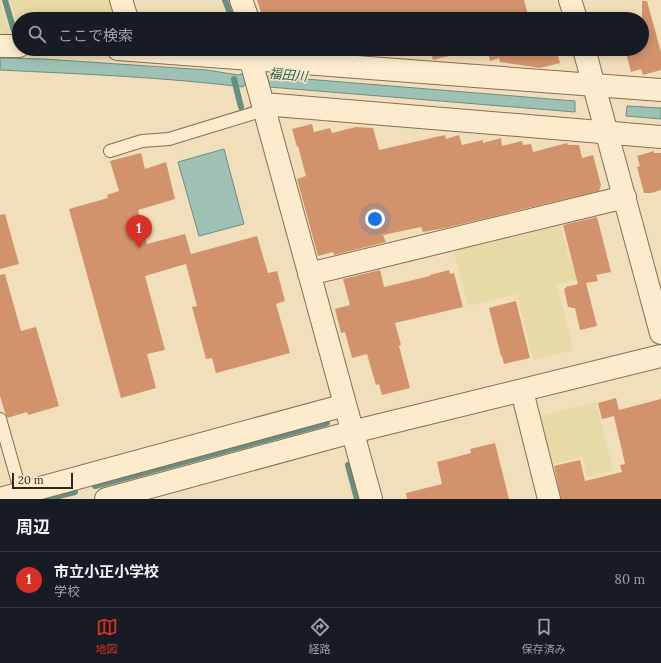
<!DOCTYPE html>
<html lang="ja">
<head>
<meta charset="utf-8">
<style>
  :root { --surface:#171b24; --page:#20242c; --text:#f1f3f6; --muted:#9ea1a6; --line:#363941; --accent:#d93025 }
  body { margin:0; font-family:Lora,"Noto Sans JP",serif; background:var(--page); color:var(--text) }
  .scale { position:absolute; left:12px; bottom:10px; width:61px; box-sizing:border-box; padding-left:4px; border:2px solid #362619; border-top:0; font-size:11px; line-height:14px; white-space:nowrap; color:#362619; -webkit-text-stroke:3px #f8e9ca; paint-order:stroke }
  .you { position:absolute; left:375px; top:219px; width:14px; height:14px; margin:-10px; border:3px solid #fff; border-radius:50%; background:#1a73e8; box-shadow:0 0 0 6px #1a73e833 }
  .badge { display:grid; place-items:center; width:26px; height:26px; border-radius:50%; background:var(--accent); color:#fff; font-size:13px; font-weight:700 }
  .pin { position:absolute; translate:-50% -33px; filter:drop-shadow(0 1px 2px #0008) }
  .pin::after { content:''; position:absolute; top:21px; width:14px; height:12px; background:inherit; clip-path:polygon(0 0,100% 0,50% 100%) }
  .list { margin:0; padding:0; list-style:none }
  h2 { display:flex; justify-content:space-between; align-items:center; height:52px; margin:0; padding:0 16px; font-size:17px }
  h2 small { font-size:13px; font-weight:400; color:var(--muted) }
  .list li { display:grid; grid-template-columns:26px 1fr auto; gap:12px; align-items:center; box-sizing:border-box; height:56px; padding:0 16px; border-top:1px solid var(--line) }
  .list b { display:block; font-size:15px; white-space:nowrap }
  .list p { margin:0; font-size:13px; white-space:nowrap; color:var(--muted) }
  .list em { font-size:13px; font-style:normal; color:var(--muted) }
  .icon { flex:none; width:22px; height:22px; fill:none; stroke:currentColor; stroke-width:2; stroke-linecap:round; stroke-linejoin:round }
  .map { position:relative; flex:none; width:661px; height:499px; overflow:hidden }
  .search { position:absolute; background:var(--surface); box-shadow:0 2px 10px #0003; left:12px; right:12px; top:12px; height:44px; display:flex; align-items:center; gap:10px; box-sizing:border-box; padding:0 14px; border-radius:22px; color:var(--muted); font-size:15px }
  .sheet { height:108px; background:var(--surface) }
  nav { display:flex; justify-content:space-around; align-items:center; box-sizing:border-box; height:56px; border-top:1px solid var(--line); background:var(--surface); font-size:11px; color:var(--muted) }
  nav a { display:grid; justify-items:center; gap:2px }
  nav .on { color:var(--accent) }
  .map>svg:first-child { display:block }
  .farmland { fill:#e7daa6 }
  .water { fill:#9fc1b5; stroke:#668f83 }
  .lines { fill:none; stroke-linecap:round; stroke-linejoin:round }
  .stream { stroke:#668f83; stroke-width:6 }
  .building { fill:#d2936c }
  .service-casing { stroke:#896d53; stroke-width:14 }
  .minor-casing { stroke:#896d53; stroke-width:24 }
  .tertiary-casing { stroke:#896d53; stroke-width:24 }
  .service { stroke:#fceccd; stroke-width:12 }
  .minor { stroke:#fceccd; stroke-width:22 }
  .tertiary { stroke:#fceccd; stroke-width:22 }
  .labels { text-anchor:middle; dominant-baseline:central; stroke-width:3; stroke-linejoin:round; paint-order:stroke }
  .water-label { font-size:13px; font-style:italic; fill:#275752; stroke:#f8e9ca }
</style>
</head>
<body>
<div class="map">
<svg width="661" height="499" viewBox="0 0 661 499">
  <rect width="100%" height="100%" fill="#f1deba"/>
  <path class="farmland" d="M 0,0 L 8,30 L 8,39 L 0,39 Z
    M 10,0 L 115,0 L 120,19 L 19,19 L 19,33 Z
    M 560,222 L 569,259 L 581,256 L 586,278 L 557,285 L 573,350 L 533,360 L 517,294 L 468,306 L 453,248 Z
    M 596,402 L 613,470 L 587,477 L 582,457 L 547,466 L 536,424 L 541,416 Z"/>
  <path class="water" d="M 0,58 L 44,59 L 207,70 L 238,75 L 244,74 L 575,101 L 575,112 L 244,85 L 243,87 C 163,77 81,74 0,70 Z
    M 627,106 L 661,108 L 661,119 L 626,116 Z
    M 224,149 L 244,224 L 199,236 L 178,162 Z"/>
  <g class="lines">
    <path class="stream" d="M 5,0 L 14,31
      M 225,0 L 232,19
      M 234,79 L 241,107
      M 348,465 L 357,499
      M 95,486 L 327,423
      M 47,499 L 75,492"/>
  </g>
  <path class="building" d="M 257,0 L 524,0 L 529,19 L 263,19 Z
    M 642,1 L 647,1 L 661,52 L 661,70 L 643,75 L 641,69 L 631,72 L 625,49 L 642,49 Z
    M 430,49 L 447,49 L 449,56 L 433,60 Z
    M 487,49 L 556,49 L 560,63 L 540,68 L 500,62 L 499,58 L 490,61 Z
    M 312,124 L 314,132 L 330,128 L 332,133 L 356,127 L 373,128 L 379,150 L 445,135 L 446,139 L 459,135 L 462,145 L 483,140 L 483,143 L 501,138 L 502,146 L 522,141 L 523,145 L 531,144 L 533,152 L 567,143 L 568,145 L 579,145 L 582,158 L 593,155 L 601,185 L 599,191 L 445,228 L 423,232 L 421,227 L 383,235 L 386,242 L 334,255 L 333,252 L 318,256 L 297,179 L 306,176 L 298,146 L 297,147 L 292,129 Z
    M 654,151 L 654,153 L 661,153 L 661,190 L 651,193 L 644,193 L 637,167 L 640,166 L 637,156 Z
    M 141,153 L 145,169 L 166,162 L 175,199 L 138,210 L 147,244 L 185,234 L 191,254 L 257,236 L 268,273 L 277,271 L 285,301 L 276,304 L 290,353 L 216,373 L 212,358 L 206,359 L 192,307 L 197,306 L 186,264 L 145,276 L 165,350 L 147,354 L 156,388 L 121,398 L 69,209 L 108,198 L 107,195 L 119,191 L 110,161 Z
    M 5,214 L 19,264 L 0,269 L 0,215 Z
    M 597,217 L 611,272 L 596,275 L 598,281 L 586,283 L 597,326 L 580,330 L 575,308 L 571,308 L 571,307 L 568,307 L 564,289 L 566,288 L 566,287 L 578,284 L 563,225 Z
    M 380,270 L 384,287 L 430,276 L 430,275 L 449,270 L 450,274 L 454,273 L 463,307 L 395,323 L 401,345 L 399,346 L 410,388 L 382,395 L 379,384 L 376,385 L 367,354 L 352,358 L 345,332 L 341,333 L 335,309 L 350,305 L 343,279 Z
    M 5,274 L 21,331 L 36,327 L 59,406 L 28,415 L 27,412 L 7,418 L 5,413 L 0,396 L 0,275 Z
    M 516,301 L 530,358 L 504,364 L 502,356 L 501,356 L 489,308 Z
    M 616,398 L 619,410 L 661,399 L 661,499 L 561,499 L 554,466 L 580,460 L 585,481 L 622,472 L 620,465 L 625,464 L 614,416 L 602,419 L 598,403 Z
    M 495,443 L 509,499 L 407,499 L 406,493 L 442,484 L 437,462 L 471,453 L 470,449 Z"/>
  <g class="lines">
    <defs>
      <path id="service" d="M 110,151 L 142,141 L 169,139 L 264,110
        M 0,419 L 21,493"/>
      <path id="minor" d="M 121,0 L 127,19
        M 241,0 L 248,19
        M 0,46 L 19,46
        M 118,49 L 661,90
        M 250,49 L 250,58 L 259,90 L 371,499
        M 263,104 L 661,137
        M 309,274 L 625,197
        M 522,391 L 549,499
        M 0,499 L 345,405"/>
      <path id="tertiary" d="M 570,0 L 576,19
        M 584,49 L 661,333
        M 106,499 L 352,432 L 661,356"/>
    </defs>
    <use href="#service" class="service-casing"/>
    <use href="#minor" class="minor-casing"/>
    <use href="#tertiary" class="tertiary-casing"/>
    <use href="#service" class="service"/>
    <use href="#minor" class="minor"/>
    <use href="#tertiary" class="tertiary"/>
  </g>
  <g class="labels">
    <g class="water-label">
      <text transform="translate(288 75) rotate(5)">福田川</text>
    </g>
  </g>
</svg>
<div class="scale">20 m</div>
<div class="you"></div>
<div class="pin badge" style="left:139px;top:248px">1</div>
<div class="search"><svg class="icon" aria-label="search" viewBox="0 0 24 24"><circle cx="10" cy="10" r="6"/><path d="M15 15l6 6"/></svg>ここで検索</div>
</div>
<section class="sheet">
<h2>周辺<small></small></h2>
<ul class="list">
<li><span class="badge">1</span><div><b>市立小正小学校</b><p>学校</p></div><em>80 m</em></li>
</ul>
</section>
<nav>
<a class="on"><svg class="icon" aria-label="map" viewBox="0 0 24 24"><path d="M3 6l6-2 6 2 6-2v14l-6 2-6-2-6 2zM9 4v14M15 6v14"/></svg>地図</a>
<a><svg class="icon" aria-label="directions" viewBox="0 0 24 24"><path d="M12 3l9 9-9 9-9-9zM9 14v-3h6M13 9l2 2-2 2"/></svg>経路</a>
<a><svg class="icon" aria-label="saved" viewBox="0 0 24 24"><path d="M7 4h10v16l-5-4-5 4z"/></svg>保存済み</a>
</nav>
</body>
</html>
